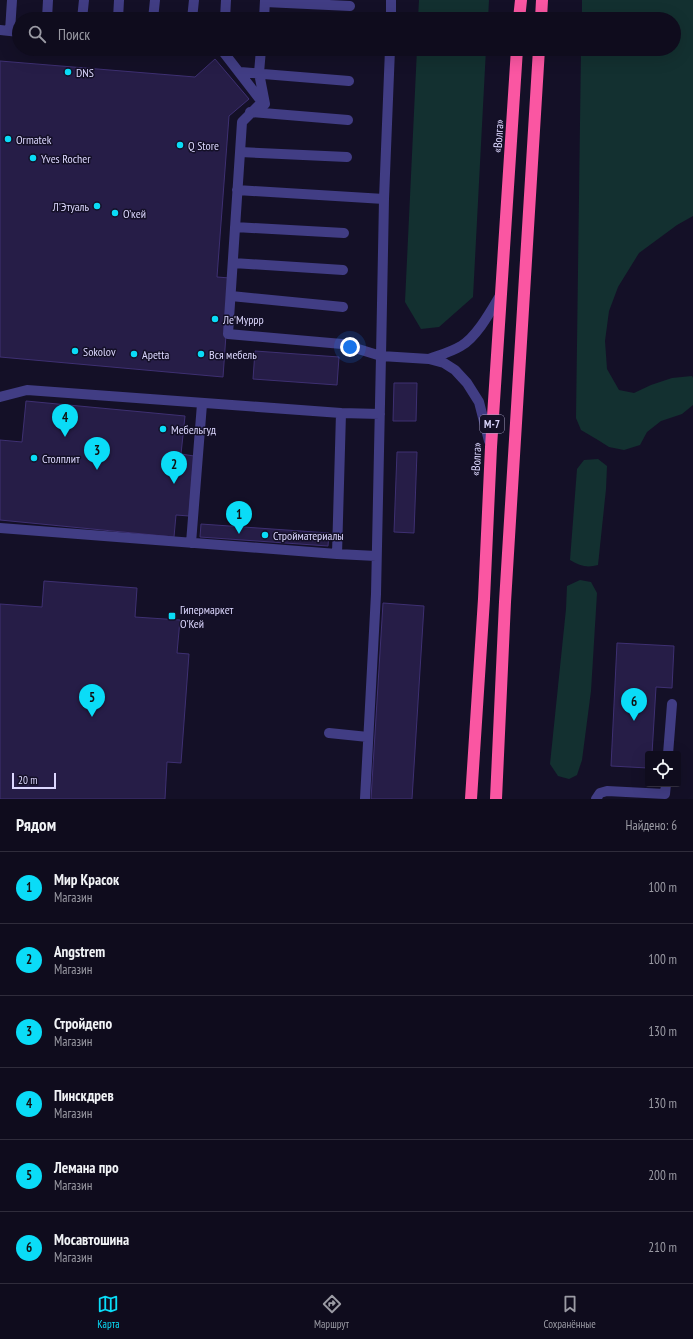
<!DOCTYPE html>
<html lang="ru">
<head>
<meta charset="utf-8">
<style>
  :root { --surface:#0f0c1d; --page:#181526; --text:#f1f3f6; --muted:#9b9ba4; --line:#2f2c3b; --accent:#0adcf7 }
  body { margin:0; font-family:"PT Sans Narrow",sans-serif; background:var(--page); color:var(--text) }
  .controls { position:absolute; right:12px; bottom:12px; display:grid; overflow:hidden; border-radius:4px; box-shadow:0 4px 16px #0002 }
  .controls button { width:36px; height:36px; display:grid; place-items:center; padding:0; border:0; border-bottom:1px solid var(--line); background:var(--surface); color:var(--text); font:20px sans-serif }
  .scale { position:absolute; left:12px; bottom:10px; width:44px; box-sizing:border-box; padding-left:4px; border:2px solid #dcd7fe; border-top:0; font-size:11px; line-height:14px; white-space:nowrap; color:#dcd7fe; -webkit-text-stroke:3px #141027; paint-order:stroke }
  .you { position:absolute; left:350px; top:347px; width:14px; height:14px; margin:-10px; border:3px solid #fff; border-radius:50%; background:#1a73e8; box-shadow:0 0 0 6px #1a73e833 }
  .badge { display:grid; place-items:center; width:26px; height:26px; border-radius:50%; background:var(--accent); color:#111; font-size:13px; font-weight:700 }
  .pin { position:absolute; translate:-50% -33px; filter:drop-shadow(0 1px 2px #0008) }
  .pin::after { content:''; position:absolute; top:21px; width:14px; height:12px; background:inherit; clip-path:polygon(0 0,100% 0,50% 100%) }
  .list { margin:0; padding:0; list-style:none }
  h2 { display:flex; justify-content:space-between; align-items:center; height:52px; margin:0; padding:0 16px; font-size:17px }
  h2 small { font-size:13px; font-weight:400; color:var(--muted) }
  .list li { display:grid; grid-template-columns:26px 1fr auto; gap:12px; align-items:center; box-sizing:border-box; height:72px; padding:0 16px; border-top:1px solid var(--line) }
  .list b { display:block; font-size:15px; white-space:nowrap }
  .list p { margin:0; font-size:13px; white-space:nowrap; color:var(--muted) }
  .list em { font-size:13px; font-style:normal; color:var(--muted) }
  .icon { flex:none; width:22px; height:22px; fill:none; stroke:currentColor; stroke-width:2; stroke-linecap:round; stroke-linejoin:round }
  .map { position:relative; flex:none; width:693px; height:799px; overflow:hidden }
  .search { position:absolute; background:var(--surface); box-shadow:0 4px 16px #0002; left:12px; right:12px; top:12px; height:44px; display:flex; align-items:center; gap:10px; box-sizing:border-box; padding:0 14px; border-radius:22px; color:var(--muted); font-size:15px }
  .sheet { height:484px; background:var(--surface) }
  nav { display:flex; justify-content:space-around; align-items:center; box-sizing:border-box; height:56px; border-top:1px solid var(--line); background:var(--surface); font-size:11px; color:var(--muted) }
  nav a { display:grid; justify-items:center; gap:2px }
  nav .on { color:var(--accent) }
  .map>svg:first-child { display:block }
  .green { fill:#133030 }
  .building { fill:#261d47; stroke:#3e3072 }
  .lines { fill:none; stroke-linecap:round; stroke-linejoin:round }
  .minor { stroke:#413d84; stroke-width:10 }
  .highway { stroke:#fa56a2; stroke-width:12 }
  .poi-dot { fill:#0adcf7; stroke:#141027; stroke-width:1.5 }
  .labels { text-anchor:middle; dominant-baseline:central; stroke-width:3; stroke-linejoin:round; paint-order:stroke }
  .shield { fill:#141027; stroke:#a09bbe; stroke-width:1 }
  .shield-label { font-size:11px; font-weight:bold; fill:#dcd7fe }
  .poi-label { font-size:12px; fill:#dcd7fe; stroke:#141027; text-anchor:start }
  .street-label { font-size:12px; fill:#dcd7fe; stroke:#141027 }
</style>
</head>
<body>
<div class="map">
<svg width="693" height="799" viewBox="0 0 693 799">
  <rect width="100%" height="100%" fill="#141027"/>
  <path class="green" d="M 419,0 L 489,0 L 488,19 L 418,19 Z
    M 582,0 L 693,0 L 693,216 L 677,225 L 639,253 L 618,287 L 609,311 L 605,341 L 607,369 L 619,390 L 634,393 L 651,385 L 672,378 L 692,376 L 693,378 L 693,405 L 682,414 L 661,421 L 647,432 L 640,445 L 624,450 L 609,447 L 598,440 L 581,430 L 576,418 L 581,49 L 674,49 L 674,19 L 582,19 Z
    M 417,49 L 486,49 L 473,297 L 439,327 L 421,329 L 405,302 Z
    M 598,459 L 607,466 L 606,489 L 598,565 C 587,568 580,566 570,560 L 577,469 L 584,460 Z
    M 580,580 L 591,582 L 597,593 L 591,691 L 582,760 L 577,775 L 569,779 L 558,776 L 550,764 L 566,609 L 567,586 Z"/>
  <path class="building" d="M 215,59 L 249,99 L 229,116 L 217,277 L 230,278 L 223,377 L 0,357 L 0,61 L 195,77 Z
    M 255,351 L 339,357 L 337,385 L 253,379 Z
    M 394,383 L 417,383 L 416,421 L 393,421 Z
    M 26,401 L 185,416 L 181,454 L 194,456 L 189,516 L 176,515 L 174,537 L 0,520 L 0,440 L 22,442 Z
    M 397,452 L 417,452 L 414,533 L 394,532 Z
    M 201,524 L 329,533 L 328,546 L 200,537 Z
    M 44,581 L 137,588 L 135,617 L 180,620 L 177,653 L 189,654 L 181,763 L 167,762 L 165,799 L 0,799 L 0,604 L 42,607 Z
    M 383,603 L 424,606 L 412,799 L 371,799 Z
    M 617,643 L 674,646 L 672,688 L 656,687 L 652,754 L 648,754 L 648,768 L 611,766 Z"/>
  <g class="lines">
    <path class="minor" d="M 265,2 L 350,6
      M 47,19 L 48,0
      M 82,19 L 84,0
      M 118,19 L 119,0
      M 153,19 L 155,0
      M 192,19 L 194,0
      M 225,19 L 226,0
      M 264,19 L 265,0
      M 391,19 L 391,0
      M 0,30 L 19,32
      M 10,31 L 12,0
      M 221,49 L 262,102 L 242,122 L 228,334 L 342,344 L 381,356 L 384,199 L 390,49
      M 261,49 L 259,73 L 265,104
      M 240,72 L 349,81
      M 250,112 L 348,120
      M 240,152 L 347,157
      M 237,190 L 384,199
      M 235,227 L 344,233
      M 233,263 L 343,270
      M 231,296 L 343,307
      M 0,397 L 27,390 L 341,413
      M 489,441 L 479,402 L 467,383 L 455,370 L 444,363 L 429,359 C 440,355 451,352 461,346 C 477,337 492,309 501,294
      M 0,528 L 337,554
      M 191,543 L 202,404
      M 376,556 L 337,554 L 341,413 L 380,414
      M 329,733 L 368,737
      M 668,754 L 672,704
      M 365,799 L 376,594 L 381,356 L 429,359
      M 596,799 L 600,793 L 607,791 L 665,794 L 666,784"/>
    <path class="highway" d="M 519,19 L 521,0
      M 541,19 L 542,0
      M 471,799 L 484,599 L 491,447 L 517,49
      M 496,799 L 505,602 L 539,49"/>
  </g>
  <g class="poi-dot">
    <circle cx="68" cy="72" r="4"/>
    <circle cx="8" cy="139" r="4"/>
    <circle cx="180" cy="145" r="4"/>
    <circle cx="33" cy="158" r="4"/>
    <circle cx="97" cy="206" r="4"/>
    <circle cx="115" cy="213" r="4"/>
    <circle cx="215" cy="319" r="4"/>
    <circle cx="75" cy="351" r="4"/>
    <circle cx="134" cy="354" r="4"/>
    <circle cx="201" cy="354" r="4"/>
    <circle cx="163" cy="429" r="4"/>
    <circle cx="34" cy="458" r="4"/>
    <circle cx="265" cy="535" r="4"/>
    <rect x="168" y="612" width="8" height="8" rx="2"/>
  </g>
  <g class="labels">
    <rect class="shield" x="480" y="415" width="24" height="18" rx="3"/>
    <g class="shield-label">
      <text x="492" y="424">М-7</text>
    </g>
    <g class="poi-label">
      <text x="76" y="72">DNS</text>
      <text x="16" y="139">Ormatek</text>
      <text x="188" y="145">Q Store</text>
      <text x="41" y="158">Yves Rocher</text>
      <text x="89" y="206" text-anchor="end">Л'Этуаль</text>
      <text x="123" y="213">О’кей</text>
      <text x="223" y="319">Ле'Муррр</text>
      <text x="83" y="351">Sokolov</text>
      <text x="142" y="354">Apetta</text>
      <text x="209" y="354">Вся мебель</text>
      <text x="171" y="429">Мебельгуд</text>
      <text x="42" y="458">Столплит</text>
      <text x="273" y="535">Стройматериалы</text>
      <text x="180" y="609">Гипермаркет<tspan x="180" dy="14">О'Кей</tspan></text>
    </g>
    <g class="street-label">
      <text transform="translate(498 136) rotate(-86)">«Волга»</text>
      <text transform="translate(476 459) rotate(-87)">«Волга»</text>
    </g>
  </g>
</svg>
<div class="controls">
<button><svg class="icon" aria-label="locate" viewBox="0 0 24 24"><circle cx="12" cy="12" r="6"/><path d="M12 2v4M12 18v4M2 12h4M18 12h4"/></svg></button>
</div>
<div class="scale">20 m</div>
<div class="you"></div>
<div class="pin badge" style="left:239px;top:534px">1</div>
<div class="pin badge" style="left:174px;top:484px">2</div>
<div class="pin badge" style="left:97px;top:470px">3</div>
<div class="pin badge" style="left:65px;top:437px">4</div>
<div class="pin badge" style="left:92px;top:717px">5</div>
<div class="pin badge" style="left:634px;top:721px">6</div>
<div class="search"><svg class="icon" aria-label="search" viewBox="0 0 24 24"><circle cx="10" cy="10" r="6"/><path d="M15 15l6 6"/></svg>Поиск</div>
</div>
<section class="sheet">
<h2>Рядом<small>Найдено: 6</small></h2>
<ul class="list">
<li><span class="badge">1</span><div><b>Мир Красок</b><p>Магазин</p></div><em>100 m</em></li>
<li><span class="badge">2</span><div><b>Angstrem</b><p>Магазин</p></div><em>100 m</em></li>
<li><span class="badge">3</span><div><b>Стройдепо</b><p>Магазин</p></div><em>130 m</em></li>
<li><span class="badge">4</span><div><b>Пинскдрев</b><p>Магазин</p></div><em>130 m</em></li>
<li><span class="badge">5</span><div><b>Лемана про</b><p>Магазин</p></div><em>200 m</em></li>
<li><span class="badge">6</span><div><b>Мосавтошина</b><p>Магазин</p></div><em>210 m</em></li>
</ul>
</section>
<nav>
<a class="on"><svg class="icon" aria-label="map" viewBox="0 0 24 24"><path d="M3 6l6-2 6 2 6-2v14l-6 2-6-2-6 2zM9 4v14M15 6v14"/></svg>Карта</a>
<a><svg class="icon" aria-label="directions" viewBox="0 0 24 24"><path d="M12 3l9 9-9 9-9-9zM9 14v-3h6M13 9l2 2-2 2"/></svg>Маршрут</a>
<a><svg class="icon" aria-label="saved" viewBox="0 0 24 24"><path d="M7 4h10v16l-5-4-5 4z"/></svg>Сохранённые</a>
</nav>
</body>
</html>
